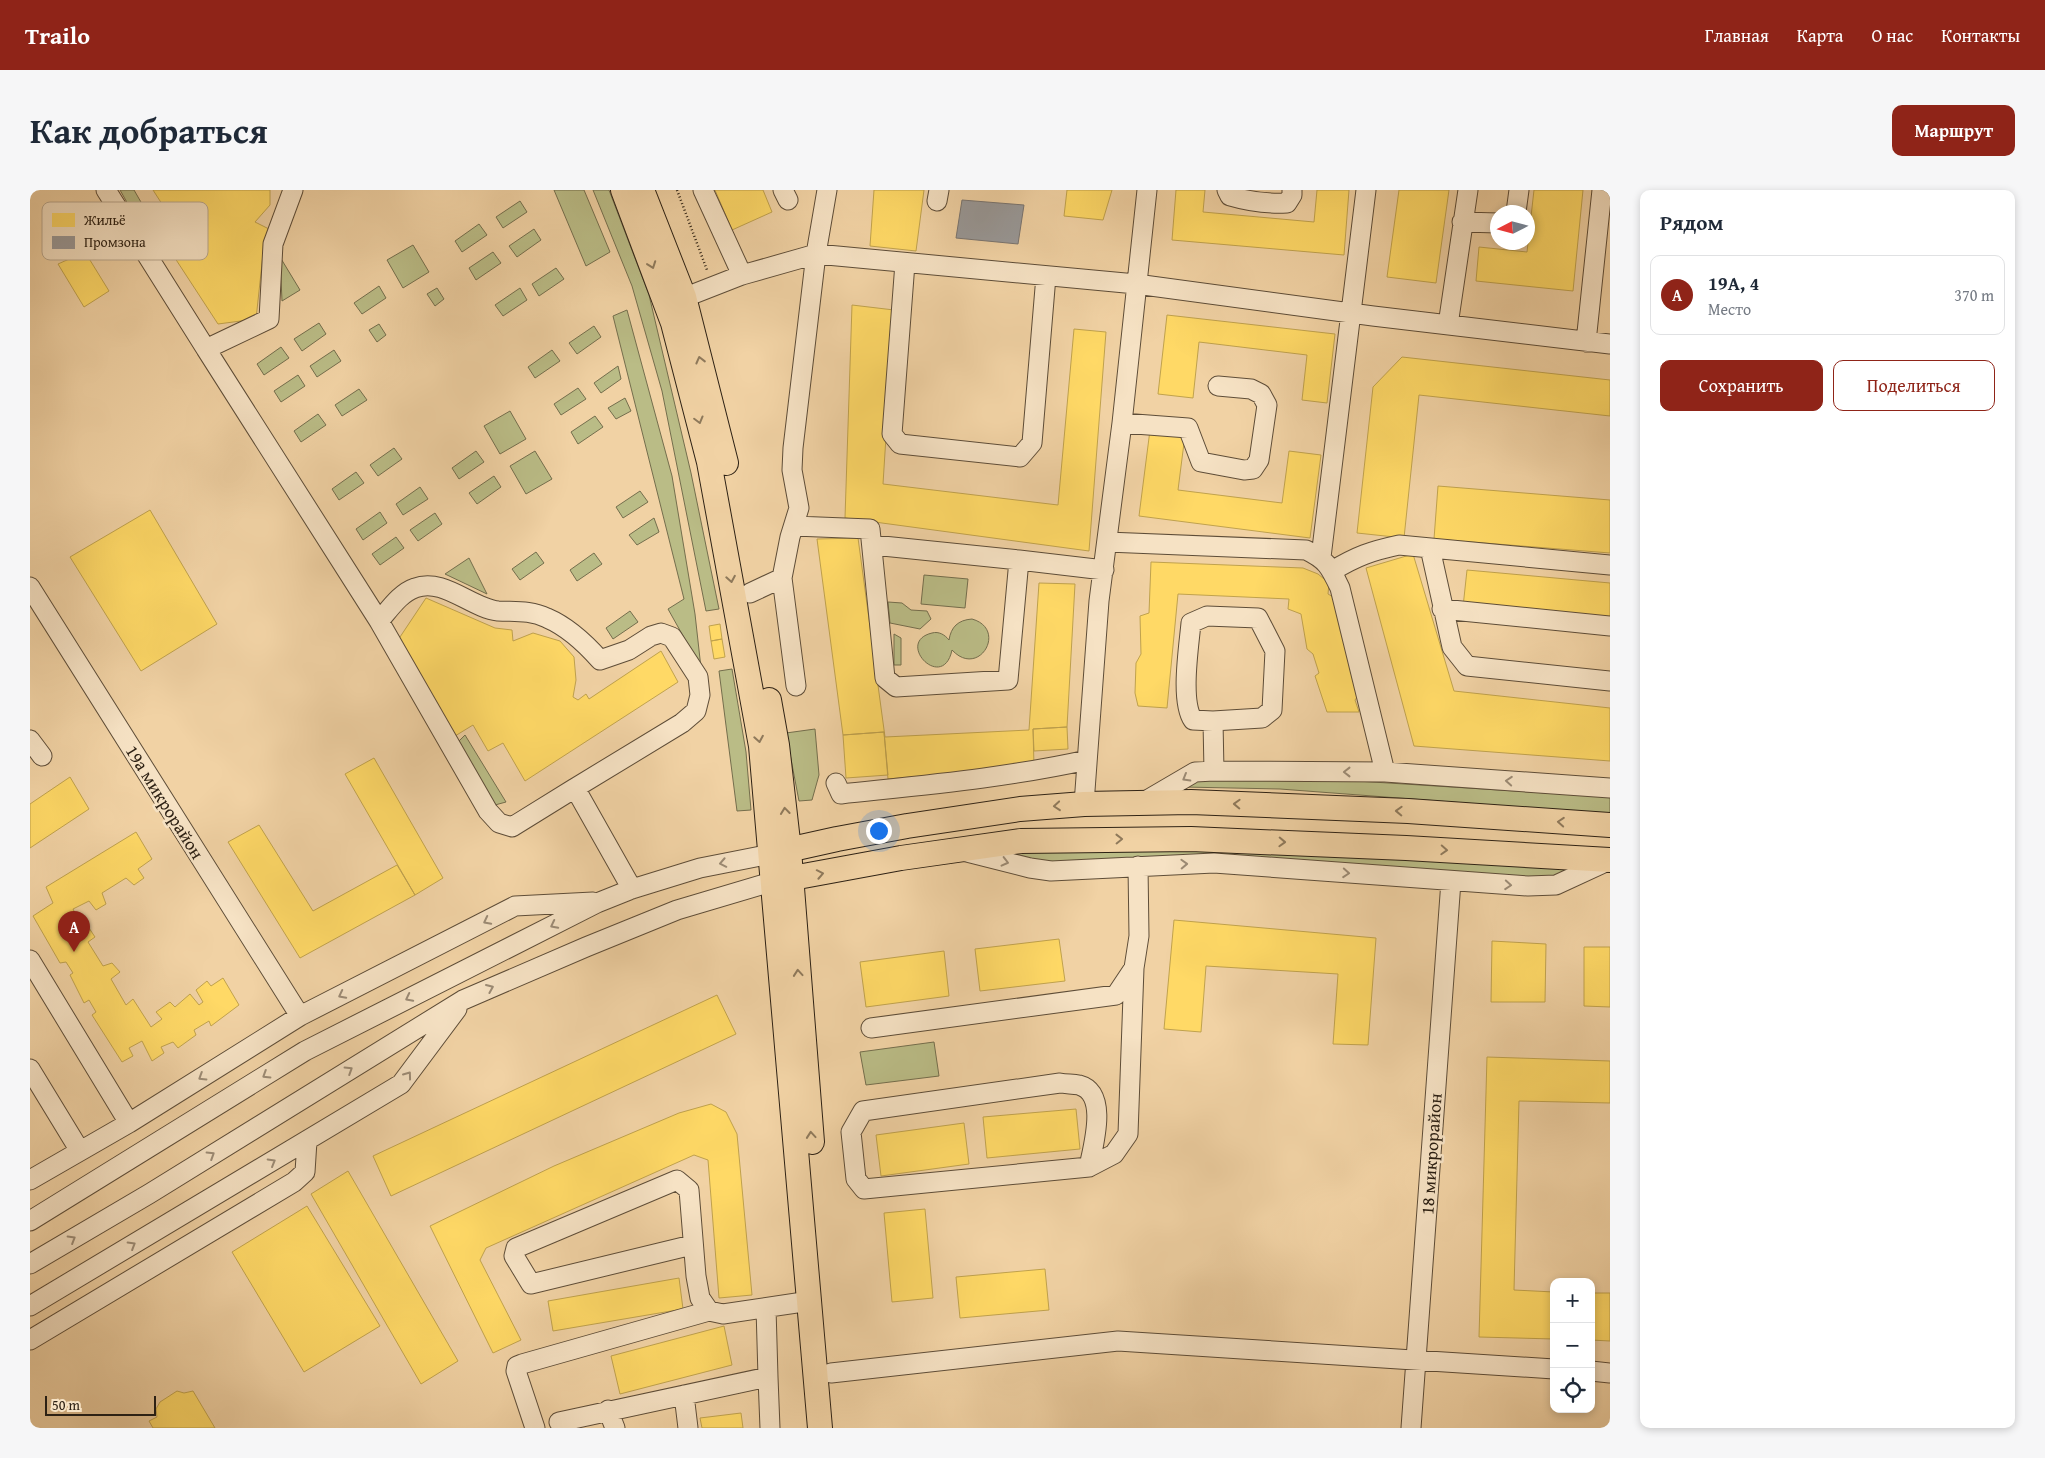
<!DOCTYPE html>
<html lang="ru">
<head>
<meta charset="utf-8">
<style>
  :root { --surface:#fff; --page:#f6f6f7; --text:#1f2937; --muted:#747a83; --line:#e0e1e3; --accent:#8f2418 }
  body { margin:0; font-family:"Gentium Book Plus",serif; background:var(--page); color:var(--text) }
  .controls { position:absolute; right:15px; bottom:15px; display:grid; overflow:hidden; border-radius:10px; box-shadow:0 2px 8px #0003 }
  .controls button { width:45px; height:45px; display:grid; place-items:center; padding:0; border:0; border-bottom:1px solid var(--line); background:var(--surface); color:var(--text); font:25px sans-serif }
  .compass { position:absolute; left:1460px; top:15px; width:45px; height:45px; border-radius:50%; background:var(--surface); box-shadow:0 2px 8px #0003; rotate:264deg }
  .scale { position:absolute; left:15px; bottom:12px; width:111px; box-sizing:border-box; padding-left:5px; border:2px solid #2d2114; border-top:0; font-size:14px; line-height:18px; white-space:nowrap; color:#2d2114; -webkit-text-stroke:4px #f6e2c4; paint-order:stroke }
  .you { position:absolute; left:848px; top:640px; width:18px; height:18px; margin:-12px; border:4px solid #fff; border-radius:50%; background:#1a73e8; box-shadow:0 0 0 8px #1a73e833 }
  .badge { display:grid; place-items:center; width:32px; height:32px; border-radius:50%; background:var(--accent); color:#fff; font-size:16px; font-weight:700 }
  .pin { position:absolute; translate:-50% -41px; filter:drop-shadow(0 1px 2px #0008) }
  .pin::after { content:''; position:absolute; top:26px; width:18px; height:15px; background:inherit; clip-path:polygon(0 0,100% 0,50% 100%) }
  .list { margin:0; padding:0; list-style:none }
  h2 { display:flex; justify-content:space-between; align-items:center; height:65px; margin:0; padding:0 20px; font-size:21px }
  h2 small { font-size:16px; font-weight:400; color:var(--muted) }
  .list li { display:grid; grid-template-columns:32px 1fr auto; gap:15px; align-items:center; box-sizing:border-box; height:80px; margin:0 10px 10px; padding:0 10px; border:1px solid var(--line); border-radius:10px }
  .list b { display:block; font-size:19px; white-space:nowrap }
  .list p { margin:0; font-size:16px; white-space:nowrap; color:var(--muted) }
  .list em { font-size:16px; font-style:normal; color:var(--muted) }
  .actions { display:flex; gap:10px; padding:15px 20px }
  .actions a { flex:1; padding:11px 0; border:1px solid var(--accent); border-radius:10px; text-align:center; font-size:18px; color:var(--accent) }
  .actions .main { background:var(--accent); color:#fff }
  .icon { flex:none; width:28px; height:28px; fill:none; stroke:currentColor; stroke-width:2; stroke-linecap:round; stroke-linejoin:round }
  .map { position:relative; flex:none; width:1580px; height:1238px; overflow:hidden; border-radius:10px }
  header { display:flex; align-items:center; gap:30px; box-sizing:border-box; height:70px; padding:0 25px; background:var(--accent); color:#fff }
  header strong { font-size:24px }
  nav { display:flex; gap:28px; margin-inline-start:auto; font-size:18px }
  .intro { display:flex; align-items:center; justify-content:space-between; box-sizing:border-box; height:120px; padding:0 30px }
  h1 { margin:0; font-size:35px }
  .button { padding:12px 22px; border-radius:10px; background:var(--accent); color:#fff; font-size:18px; font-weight:700 }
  main { display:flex; gap:30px; padding:0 30px }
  aside { flex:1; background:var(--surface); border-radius:10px; box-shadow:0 2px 8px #0003 }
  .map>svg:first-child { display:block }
  .green { fill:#babc86; stroke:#746e4d }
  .homes { fill:#ffd966; stroke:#c0a24d }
  .industry { fill:#999; stroke:#797571 }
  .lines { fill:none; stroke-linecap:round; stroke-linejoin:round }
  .minor-casing { stroke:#5e4d38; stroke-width:21 }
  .major-casing { stroke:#2d2114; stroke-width:26 }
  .path { stroke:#2d2114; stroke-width:2.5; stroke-dasharray:1 2.5; stroke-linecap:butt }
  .minor { stroke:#f6e2c4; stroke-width:19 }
  .major { stroke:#f1d2a4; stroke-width:24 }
  .oneway { stroke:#8f7a5c }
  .oneway2 { stroke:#9c8b75 }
  .labels { text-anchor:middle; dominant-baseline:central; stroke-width:5; stroke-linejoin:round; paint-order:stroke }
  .street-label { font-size:18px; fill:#2d2114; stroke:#f6e2c4 }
  .key { fill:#f6e2c4; stroke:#baa88f; stroke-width:1 }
  .key-label { font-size:14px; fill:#2d2114 }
</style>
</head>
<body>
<header>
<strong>Trailo</strong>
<nav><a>Главная</a><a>Карта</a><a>О нас</a><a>Контакты</a></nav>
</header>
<div class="intro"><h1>Как добраться</h1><a class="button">Маршрут</a></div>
<main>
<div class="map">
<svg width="1580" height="1238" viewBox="0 0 1580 1238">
  <rect width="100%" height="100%" fill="#f1d2a4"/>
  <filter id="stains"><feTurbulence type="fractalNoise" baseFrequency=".004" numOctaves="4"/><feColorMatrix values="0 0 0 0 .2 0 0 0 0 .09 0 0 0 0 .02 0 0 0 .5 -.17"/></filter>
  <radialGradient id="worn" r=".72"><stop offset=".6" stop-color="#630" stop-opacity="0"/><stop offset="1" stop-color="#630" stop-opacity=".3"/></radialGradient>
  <path class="green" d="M 90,0 L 104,0 L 119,26 L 108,32 Z
    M 524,0 L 554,0 L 580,62 L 556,76 Z
    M 563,0 L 579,0 L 619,105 L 661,283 L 689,419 L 676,421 L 632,201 L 602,96 Z
    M 490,11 L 497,22 L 473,38 L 466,27 Z
    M 449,34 L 457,45 L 432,62 L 425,51 Z
    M 504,39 L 511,50 L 487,67 L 479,56 Z
    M 383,55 L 399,82 L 373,98 L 357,70 Z
    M 463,62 L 471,73 L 446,90 L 439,78 Z
    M 250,67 L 270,100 L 252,111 Z
    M 526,78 L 534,89 L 509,106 L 502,94 Z
    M 349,96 L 356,108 L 332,124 L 324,113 Z
    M 407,98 L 414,109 L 405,116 L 397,104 Z
    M 490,98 L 497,110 L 473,126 L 465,115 Z
    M 597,120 L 642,286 L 665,424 L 671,478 L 638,419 L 654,409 L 583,126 Z
    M 289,133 L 296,144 L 272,161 L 264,149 Z
    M 349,134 L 356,145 L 347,152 L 339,140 Z
    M 564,136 L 571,147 L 547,164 L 539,153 Z
    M 251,157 L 259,168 L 234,185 L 227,174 Z
    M 304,160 L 311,171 L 287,187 L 280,176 Z
    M 522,160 L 530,171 L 505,188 L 498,177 Z
    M 588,176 L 591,189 L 571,203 L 564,193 Z
    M 268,185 L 275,196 L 251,212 L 244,201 Z
    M 548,198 L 556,209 L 531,225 L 524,214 Z
    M 329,199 L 337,210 L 312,226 L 305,215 Z
    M 595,208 L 601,221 L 586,229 L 578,218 Z
    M 480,221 L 496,249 L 470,264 L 454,236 Z
    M 288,224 L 296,235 L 271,252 L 264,241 Z
    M 565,226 L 573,237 L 548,254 L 541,242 Z
    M 364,258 L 372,269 L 348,286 L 340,275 Z
    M 446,261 L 454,272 L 429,289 L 422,278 Z
    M 505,261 L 522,289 L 496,304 L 480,276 Z
    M 326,282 L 334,293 L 309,310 L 302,299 Z
    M 464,286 L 471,297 L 447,314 L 439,303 Z
    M 390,297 L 398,309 L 373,325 L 366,314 Z
    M 610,301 L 618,312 L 593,328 L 586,317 Z
    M 350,322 L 357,333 L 333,350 L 326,339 Z
    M 405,323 L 412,334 L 388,351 L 380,340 Z
    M 624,328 L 629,342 L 607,355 L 599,345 Z
    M 366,347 L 374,358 L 350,375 L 342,364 Z
    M 506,362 L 514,373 L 490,390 L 482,379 Z
    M 564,363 L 572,374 L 547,391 L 540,380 Z
    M 439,368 L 457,404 L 415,384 Z
    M 894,385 L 938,389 L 935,418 L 891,414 Z
    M 858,412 L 872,413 L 881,420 L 897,421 L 901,429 L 890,439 L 860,433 Z
    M 600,421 L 608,432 L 583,449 L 576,438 Z
    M 942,429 C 978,439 949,489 922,460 C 913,503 864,452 902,443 C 909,441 915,445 919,450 C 921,437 928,430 942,429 Z
    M 864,444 L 871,448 L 871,475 L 864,475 Z
    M 702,479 L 716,562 L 721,620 L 707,621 L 689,481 Z
    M 785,539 L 789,585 L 782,610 L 769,611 L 756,543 Z
    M 435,545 L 476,612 L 465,615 L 427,553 Z
    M 1180,586 L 1279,588 L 1580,607 L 1580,624 L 1250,599 L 1153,597 Z
    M 1158,653 L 1552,678 L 1520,688 L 1014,672 L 977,663 Z
    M 904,852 L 909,886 L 836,895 L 830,862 Z"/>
  <path class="homes" d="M 123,0 L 240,0 L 240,15 L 225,32 L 239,39 L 234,55 L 226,129 L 188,134 L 126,39 L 141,28 Z
    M 685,0 L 733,0 L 742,22 L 702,40 Z
    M 844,0 L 894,0 L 886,61 L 840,56 Z
    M 1037,0 L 1082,0 L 1073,30 L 1034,26 Z
    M 1146,0 L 1175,0 L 1173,22 L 1284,32 L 1287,0 L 1319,0 L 1314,65 L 1142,50 Z
    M 1369,0 L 1419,0 L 1406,93 L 1357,87 Z
    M 1504,0 L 1553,0 L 1543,101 L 1446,91 L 1449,57 L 1497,62 Z
    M 55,62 L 79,101 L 54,117 L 28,74 Z
    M 822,115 L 864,120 L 853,294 L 1028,315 L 1044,139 L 1076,142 L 1059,361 L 815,328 Z
    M 1137,125 L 1305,144 L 1297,213 L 1272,210 L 1277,165 L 1169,152 L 1163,208 L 1128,204 Z
    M 1372,167 L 1580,190 L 1580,226 L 1389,205 L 1374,348 L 1327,343 L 1343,197 Z
    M 1120,240 L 1155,245 L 1148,300 L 1252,313 L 1259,261 L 1291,265 L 1280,348 L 1109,326 Z
    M 1408,296 L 1580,310 L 1580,363 L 1404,349 Z
    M 120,320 L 187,434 L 111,481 L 40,367 Z
    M 828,348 L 855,547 L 999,540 L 1009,393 L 1045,394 L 1037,537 L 1003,539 L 1004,576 L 858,589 L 854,542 L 813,545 L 787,349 Z
    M 1383,364 L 1424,501 L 1580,518 L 1580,571 L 1384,556 L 1336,378 Z
    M 1121,372 L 1273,378 L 1288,384 L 1299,393 L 1298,404 L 1305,408 L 1330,503 L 1325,510 L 1329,522 L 1297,522 L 1285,486 L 1289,483 L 1283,464 L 1277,459 L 1271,424 L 1258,419 L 1259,409 L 1148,404 L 1137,518 L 1108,516 L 1105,503 L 1106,473 L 1111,464 L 1110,426 L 1119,423 Z
    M 1437,380 L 1580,393 L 1580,432 L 1433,417 Z
    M 396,408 L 465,438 L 482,440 L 483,451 L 503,443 L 530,451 L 544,467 L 546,490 L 543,507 L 548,510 L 556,504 L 559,509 L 631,461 L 648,492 L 495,591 L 473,553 L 458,561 L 443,535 L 425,546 L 368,450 Z
    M 690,434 L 692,449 L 681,451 L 679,436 Z
    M 692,449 L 695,467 L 684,469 L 681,451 Z
    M 1037,537 L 1038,559 L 1004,561 L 1003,539 Z
    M 854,542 L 858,585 L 816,588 L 813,545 Z
    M 344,568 L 413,688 L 385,705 L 315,584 Z
    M 40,587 L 59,619 L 0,658 L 0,614 Z
    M 229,635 L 283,721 L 367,675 L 385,705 L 270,768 L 198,652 Z
    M 106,642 L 122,669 L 108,679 L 114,688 L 104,695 L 96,688 L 72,703 L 76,714 L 66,720 L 59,711 L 43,719 L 52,738 L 57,735 L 65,747 L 58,752 L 73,776 L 82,773 L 90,782 L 81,789 L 96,815 L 103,809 L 121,837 L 132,829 L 126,822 L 140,812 L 145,817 L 160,804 L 169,815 L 173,812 L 166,800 L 177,791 L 181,796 L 193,788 L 209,815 L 181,836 L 179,831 L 164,840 L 166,845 L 148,858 L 143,852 L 131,857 L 134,863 L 122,871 L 112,851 L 99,858 L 103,866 L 92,872 L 62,825 L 66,822 L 59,810 L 54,813 L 40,785 L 43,783 L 36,772 L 30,773 L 3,726 L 23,713 L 16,697 Z
    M 1144,730 L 1346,748 L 1338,855 L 1303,854 L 1308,784 L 1176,776 L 1171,842 L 1134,839 Z
    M 1029,749 L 1035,791 L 950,801 L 945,759 Z
    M 1462,751 L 1516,754 L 1515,812 L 1461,812 Z
    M 1554,757 L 1580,757 L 1580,817 L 1554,816 Z
    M 914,761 L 919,806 L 836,817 L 830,772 Z
    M 687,805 L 706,844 L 361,1006 L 343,966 Z
    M 1457,867 L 1580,871 L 1580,913 L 1489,911 L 1484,1100 L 1524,1102 L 1524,1149 L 1449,1147 Z
    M 681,914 L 696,922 L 707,944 L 722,1105 L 689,1108 L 678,970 L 664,965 L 456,1058 L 450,1070 L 491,1150 L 463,1163 L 400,1036 L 524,976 L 649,923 Z
    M 1046,919 L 1050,959 L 957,968 L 953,927 Z
    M 934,933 L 939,974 L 851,986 L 846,945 Z
    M 318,981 L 428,1171 L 391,1194 L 281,1004 Z
    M 277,1016 L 350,1136 L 274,1182 L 202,1062 Z
    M 895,1019 L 903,1108 L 862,1112 L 854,1023 Z
    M 1015,1079 L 1019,1120 L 930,1128 L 926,1087 Z
    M 649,1088 L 653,1119 L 523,1141 L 518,1111 Z
    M 1561,1103 L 1580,1103 L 1580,1151 L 1561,1150 Z
    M 694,1136 L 702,1175 L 590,1204 L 581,1166 Z
    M 147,1201 L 154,1203 L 163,1201 L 185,1238 L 123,1238 L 119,1231 L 127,1227 L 126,1219 L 130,1212 Z
    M 711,1223 L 713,1238 L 672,1238 L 670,1228 Z"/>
  <path class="industry" d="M 932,10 L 994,15 L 988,54 L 926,48 Z"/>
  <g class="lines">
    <defs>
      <path id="minor" d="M 76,0 L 176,159 L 239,129 L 243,54 L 263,0
        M 673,0 L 712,85
        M 753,0 L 758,10
        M 1197,0 L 1200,6 C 1217,11 1239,14 1257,13 L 1262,5 L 1262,0
        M 907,11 L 909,0
        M 1486,22 L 1489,0
        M 1432,32 L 1468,33
        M 875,73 L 862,244 L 870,254 L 990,267 L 1002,253 L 1016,86
        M 643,112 L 712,85 L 786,64 L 797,0
        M 1418,135 L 1438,0
        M 1556,152 L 1572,0
        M 176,159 L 349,431 L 458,621 L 469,633 L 482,637 L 545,598
        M 1092,233 L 1158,238 L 1171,272 L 1214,280 L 1223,279 L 1229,270 L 1237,215 L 1231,204 L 1221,199 L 1188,196
        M 764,336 L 840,339 L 855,488 L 866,497 L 978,490 L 989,370 L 1074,380
        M 1077,352 L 1276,360 C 1297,370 1300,377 1310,398 L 1355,582
        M 843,355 L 989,370
        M 1400,358 L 1422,457 L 1437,476 L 1580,491
        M 1291,367 L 1336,0
        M 1302,381 C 1327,366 1341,361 1369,355 L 1580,375
        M 752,388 L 766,496
        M 0,397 L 270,826
        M 720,403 L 752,388 L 760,347 L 769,318 L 762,280 L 763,258 L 786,64 L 1106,94 L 1343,126 L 1580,154
        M 1412,419 L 1580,436
        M 349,431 C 359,420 370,403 385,398 C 413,387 441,418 468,421 C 485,422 500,420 517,428 C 538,437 555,453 570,470 L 599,460 L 621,446 L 631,443 L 642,447 L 668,487 L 670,505 L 666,521 L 652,533 L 545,598 L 602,699
        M 1183,531 L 1232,528 L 1242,520 L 1245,461 L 1228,428 L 1177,426 L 1161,433 C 1159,456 1150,511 1163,530 L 1183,531 L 1184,581
        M 0,550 L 12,566
        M 806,593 L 811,604 C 894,595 976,588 1057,570
        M 1112,613 L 1165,582 L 1184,581 L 1355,582 L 1580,598
        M 1054,614 L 1069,411 L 1092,233 L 1117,0
        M 933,661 L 1000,678 L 1021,681 L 1184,673 L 1498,696 L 1526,695 L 1580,670
        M 0,770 L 99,933
        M 841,838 L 1086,805 L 1104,778 L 1109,746 L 1108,676
        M 0,879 L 50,961
        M 1059,977 C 1063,956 1079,903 1049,895 C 1043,894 1036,894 1030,893 L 833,921 L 821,942 L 826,989 L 834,999 L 1059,977 L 1084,964 L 1098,944 L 1104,778
        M 0,990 L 99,933 L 270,826 L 485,716 L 563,712
        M 0,1031 L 275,861 L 567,713 L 602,699 L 670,678 L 741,664
        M 662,1055 L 501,1094 L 484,1066 L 486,1058 L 647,990 L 659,1000 L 666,1086 L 670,1108 L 679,1121
        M 0,1074 L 119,1004 L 433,810 L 556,757 L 647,720 L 741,692
        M 0,1116 L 371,894 L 427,819
        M 736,1118 L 738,1187
        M 0,1150 L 264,992 L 275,982 L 277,951
        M 1561,1181 L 1580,1183
        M 801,1183 L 1088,1151 L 1524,1179
        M 654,1205 L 658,1238
        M 578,1220 L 585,1238
        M 529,1232 L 738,1187 L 740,1238
        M 505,1238 L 486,1181 L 487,1176 L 492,1174 L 679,1121 L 693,1124 L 780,1111
        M 1381,1238 L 1421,691"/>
      <path id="major" d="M 593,0 L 643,133 L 679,272 L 731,556 L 790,1238
        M 612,0 L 654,107 L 696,273
        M 739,510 L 747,555 L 759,660 L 782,952
        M 744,663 L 807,649 L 877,636 L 990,619 L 1054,614 L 1161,612 L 1378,621 L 1580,635
        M 746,691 L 871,668 L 991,651 L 1161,649 L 1376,658 L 1580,670"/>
    </defs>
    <use href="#minor" class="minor-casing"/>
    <use href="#major" class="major-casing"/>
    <path class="path" d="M 647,0 L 677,80"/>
    <use href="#minor" class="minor"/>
    <use href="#major" class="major"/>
  </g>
  <defs><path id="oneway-chevron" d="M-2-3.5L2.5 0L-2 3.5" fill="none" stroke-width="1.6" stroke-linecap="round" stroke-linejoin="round" transform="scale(1.25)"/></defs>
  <g class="oneway">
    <use href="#oneway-chevron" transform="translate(622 75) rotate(70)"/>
    <use href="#oneway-chevron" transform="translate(670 170) rotate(-104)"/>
    <use href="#oneway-chevron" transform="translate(669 230) rotate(75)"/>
    <use href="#oneway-chevron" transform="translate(701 389) rotate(80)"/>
    <use href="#oneway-chevron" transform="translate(729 549) rotate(80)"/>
    <use href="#oneway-chevron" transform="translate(1207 614) rotate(-178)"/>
    <use href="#oneway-chevron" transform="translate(1027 616) rotate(175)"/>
    <use href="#oneway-chevron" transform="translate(755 621) rotate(-96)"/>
    <use href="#oneway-chevron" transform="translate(1369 621) rotate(-178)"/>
    <use href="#oneway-chevron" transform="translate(1531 632) rotate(-176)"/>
    <use href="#oneway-chevron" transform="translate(1089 649) rotate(-1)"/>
    <use href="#oneway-chevron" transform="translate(1252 652) rotate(2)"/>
    <use href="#oneway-chevron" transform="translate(1414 660) rotate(3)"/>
    <use href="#oneway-chevron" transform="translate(790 684) rotate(-11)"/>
    <use href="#oneway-chevron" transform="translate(768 783) rotate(-95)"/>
    <use href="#oneway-chevron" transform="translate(781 945) rotate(-95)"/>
  </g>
  <g class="oneway2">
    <use href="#oneway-chevron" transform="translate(1317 582) rotate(-180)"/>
    <use href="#oneway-chevron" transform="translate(1156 588) rotate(150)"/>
    <use href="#oneway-chevron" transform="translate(1479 591) rotate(-176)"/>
    <use href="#oneway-chevron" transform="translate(975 672) rotate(14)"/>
    <use href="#oneway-chevron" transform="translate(693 673) rotate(169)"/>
    <use href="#oneway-chevron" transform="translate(1154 674) rotate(-2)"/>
    <use href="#oneway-chevron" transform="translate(1316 683) rotate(4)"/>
    <use href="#oneway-chevron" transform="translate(1478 695) rotate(4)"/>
    <use href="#oneway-chevron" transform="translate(457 731) rotate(153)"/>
    <use href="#oneway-chevron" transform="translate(524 735) rotate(153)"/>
    <use href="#oneway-chevron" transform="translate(460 798) rotate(-23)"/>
    <use href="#oneway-chevron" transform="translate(312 805) rotate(153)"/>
    <use href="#oneway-chevron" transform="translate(379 808) rotate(153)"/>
    <use href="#oneway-chevron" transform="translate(319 880) rotate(-32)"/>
    <use href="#oneway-chevron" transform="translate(236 885) rotate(148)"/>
    <use href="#oneway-chevron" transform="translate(378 885) rotate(-54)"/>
    <use href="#oneway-chevron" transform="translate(172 887) rotate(148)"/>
    <use href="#oneway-chevron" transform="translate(181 965) rotate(-32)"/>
    <use href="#oneway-chevron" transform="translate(242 972) rotate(-30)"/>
    <use href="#oneway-chevron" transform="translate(42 1049) rotate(-31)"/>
    <use href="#oneway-chevron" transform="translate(102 1055) rotate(-31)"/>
  </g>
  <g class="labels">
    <g class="street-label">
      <text transform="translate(135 612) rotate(58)">19а микрорайон</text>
      <text transform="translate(1401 964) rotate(-86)">18 микрорайон</text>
    </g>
  </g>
  <rect x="12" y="12" width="166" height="58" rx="8" class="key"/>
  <rect x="22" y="23" width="23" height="14" fill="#ffd966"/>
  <rect x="22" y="46" width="23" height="13" fill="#999"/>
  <g class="key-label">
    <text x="54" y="35">Жильё</text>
    <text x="54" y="57">Промзона</text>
  </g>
  <rect width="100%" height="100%" filter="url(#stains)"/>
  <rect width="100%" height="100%" fill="url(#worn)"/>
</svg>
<div class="controls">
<button>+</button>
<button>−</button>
<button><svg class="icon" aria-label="locate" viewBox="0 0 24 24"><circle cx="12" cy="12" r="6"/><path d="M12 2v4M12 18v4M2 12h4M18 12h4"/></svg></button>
</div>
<svg class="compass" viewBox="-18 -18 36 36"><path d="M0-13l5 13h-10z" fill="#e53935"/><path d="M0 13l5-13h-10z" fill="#747a83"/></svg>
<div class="scale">50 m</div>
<div class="you"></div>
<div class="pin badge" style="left:44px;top:762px">A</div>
</div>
<aside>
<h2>Рядом<small></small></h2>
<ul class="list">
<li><span class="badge">A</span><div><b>19А, 4</b><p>Место</p></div><em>370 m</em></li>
</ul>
<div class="actions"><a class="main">Сохранить</a><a>Поделиться</a></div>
</aside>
</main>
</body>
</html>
